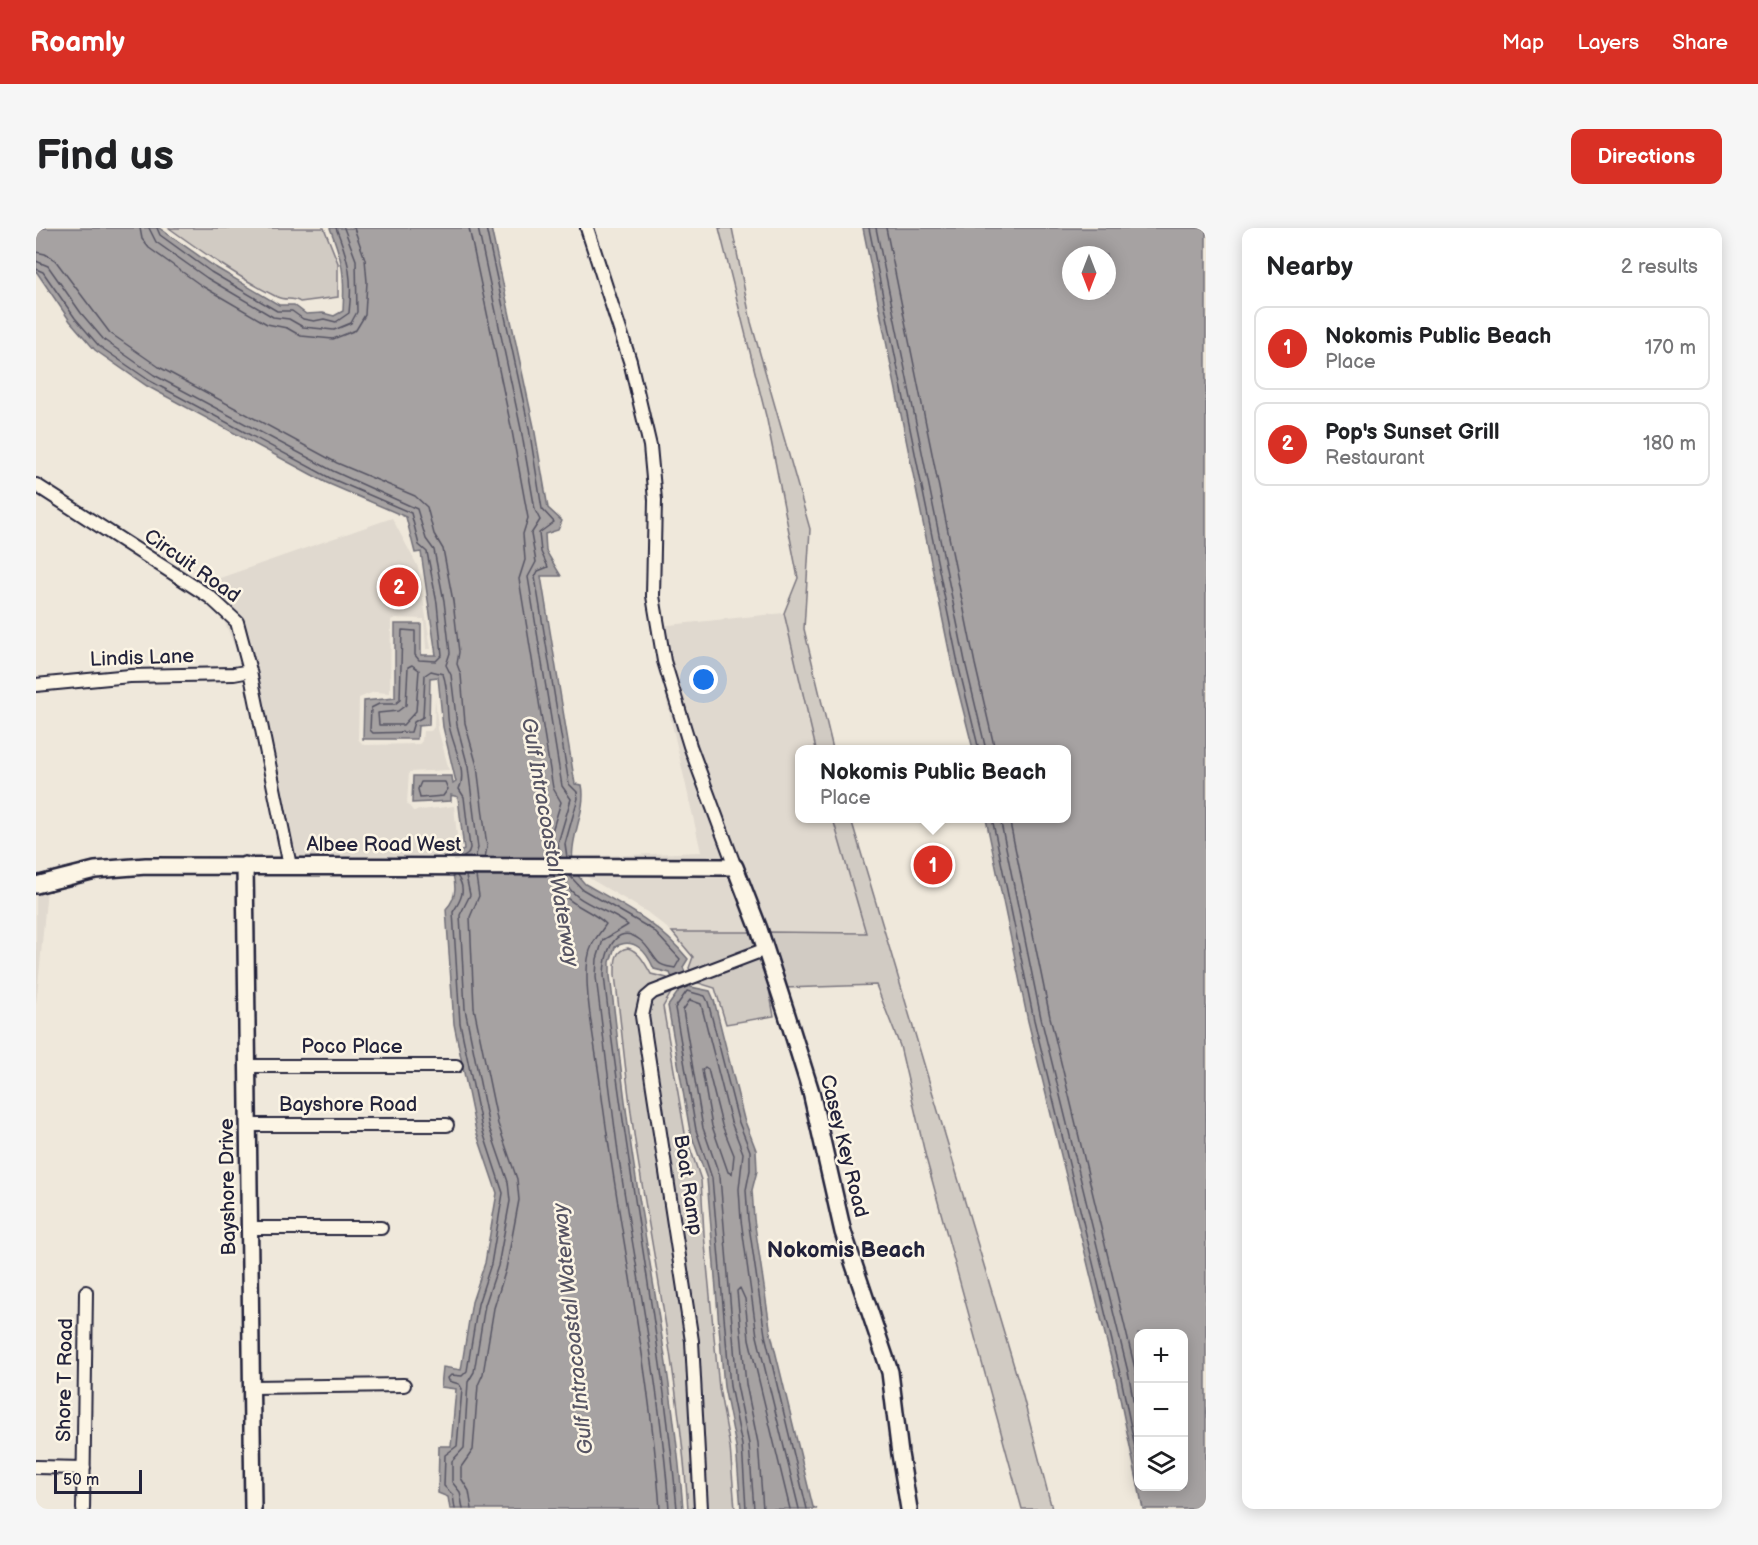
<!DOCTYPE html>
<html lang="en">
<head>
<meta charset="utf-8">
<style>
  :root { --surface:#fff; --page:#f6f6f6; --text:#202124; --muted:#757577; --line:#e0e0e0; --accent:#d93025 }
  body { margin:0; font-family:"Balsamiq Sans",sans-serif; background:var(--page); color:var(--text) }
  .controls { position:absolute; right:18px; bottom:18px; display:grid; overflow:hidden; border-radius:12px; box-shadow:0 3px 15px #0003 }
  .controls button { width:54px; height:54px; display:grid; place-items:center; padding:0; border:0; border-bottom:2px solid var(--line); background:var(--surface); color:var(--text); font:30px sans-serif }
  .compass { position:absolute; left:1026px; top:18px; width:54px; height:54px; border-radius:50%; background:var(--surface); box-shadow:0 3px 15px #0003; rotate:180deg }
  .scale { position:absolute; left:18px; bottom:15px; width:88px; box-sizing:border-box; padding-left:6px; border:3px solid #22223b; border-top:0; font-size:16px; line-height:21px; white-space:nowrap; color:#22223b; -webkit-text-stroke:4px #fcf5e5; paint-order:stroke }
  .you { position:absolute; left:668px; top:452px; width:21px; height:21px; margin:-15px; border:4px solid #fff; border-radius:50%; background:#1a73e8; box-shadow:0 0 0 9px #1a73e833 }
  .badge { display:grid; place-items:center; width:39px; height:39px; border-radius:50%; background:var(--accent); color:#fff; font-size:20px; font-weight:700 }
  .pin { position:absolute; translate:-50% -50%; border:3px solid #fff; box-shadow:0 2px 6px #0006 }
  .popup { position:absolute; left:759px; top:517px; width:276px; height:78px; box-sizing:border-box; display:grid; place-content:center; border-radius:12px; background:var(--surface); filter:drop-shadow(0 2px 4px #0005); font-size:20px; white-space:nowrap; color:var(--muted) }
  .popup b { font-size:22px; color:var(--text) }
  .popup::after { content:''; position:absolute; left:50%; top:100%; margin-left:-12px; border:12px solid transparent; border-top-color:var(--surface) }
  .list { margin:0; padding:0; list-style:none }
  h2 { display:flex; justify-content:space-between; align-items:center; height:78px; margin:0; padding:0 24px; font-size:26px }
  h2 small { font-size:20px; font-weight:400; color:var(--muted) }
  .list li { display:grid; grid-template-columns:39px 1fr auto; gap:18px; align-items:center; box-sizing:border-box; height:84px; margin:0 12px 12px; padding:0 12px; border:2px solid var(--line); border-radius:12px }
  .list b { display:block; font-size:22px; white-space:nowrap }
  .list p { margin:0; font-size:20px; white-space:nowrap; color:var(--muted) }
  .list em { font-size:20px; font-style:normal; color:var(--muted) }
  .icon { flex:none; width:33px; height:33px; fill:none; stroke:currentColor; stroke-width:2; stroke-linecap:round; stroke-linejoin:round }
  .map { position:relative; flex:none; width:1170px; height:1281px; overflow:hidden; border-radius:12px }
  header { display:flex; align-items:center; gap:36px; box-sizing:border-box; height:84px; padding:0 30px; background:var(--accent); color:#fff }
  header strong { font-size:28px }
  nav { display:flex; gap:33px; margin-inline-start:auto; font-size:21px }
  .intro { display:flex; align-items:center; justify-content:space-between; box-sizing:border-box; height:144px; padding:0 36px }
  h1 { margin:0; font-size:42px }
  .button { padding:15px 27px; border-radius:12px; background:var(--accent); color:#fff; font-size:21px; font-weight:700 }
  main { display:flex; gap:36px; padding:0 36px }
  aside { flex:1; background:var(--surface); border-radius:12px; box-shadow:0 3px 15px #0003 }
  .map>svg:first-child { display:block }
  .built { fill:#e0d9cf }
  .green { fill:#d1cbc3; stroke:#7a767f; stroke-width:1.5 }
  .water { fill:#a6a2a2; stroke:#716f79; stroke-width:1.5; fill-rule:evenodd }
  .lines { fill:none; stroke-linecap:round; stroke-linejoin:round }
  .shore { stroke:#575564; stroke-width:1.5 }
  .minor-casing { stroke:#22223b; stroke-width:16 }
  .tertiary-casing { stroke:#22223b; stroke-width:20 }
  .minor { stroke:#fcf5e5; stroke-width:12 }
  .tertiary { stroke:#fcf5e5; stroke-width:15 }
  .labels { text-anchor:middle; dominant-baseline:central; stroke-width:5; stroke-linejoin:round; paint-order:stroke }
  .street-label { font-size:20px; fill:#22223b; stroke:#fcf5e5 }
  .water-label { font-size:21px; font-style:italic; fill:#575564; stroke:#fcf5e5 }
  .quarter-label { font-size:22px; font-weight:bold; fill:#22223b; stroke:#fcf5e5 }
</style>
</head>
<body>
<header>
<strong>Roamly</strong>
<nav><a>Map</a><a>Layers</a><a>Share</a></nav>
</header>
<div class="intro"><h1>Find us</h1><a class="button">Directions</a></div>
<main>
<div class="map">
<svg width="1170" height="1281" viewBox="0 0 1170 1281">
  <rect width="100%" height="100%" fill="#efe8db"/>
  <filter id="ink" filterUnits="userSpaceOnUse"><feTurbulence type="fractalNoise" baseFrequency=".0167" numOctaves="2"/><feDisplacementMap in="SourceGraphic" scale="12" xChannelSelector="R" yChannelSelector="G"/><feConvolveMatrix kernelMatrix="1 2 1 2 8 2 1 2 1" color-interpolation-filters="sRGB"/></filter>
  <g filter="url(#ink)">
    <path class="built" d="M 356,290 L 382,339 L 395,421 L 390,421 L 388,391 L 359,390 L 355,392 L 354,465 L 338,464 L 323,470 L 322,511 L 328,517 L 383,516 L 386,513 L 387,503 L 395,503 L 398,499 L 399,470 L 402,501 L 413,542 L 373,544 L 371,575 L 377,583 L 418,578 L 422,618 L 410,619 L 407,628 L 253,629 L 213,454 L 187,390 L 158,359 Z
      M 748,385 L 780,521 L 764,522 L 764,590 L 797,591 L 830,705 L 731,704 L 705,633 L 543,632 L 543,629 L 665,624 L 614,399 Z
      M 546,646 L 695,646 L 718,704 L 636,704 L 611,684 Z
      M 11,660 L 4,738 L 0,777 L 0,664 Z"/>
    <path class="green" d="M 133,0 L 288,0 L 302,35 L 302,69 L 264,74 C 257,69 249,73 241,69 C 203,50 168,25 133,0 Z
      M 683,0 L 696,0 L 715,94 L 774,301 L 768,401 L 797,521 L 780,521 L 748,385 L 762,350 L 731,192 Z
      M 797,591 L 815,591 L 986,1165 L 1016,1281 L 986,1281 L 890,930 L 864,818 L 840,757 L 749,760 L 731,704 L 830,705 Z
      M 636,704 L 718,704 L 736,760 L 733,761 L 738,788 L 690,796 L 679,760 L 659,754 L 653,740 L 657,729 Z
      M 592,720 C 604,724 609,736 615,746 L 631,750 L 636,763 L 627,779 L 649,905 L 665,952 L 668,1006 L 683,1160 L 694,1219 L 699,1281 L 652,1281 C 644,1165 622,1052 603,938 C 592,875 587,811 579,747 C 579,735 578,722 592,720 Z"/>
    <path class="water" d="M 0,0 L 123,0 L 179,39 L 243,77 L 258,77 L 270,86 L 287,85 L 298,88 L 307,83 C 309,47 307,34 294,0 L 455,0 L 498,199 L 512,280 L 526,293 L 522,302 L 509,306 L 510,323 L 525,348 L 505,348 L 539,556 L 546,557 C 553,590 519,627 549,656 C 589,679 622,694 652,731 L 647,739 L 655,759 L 674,763 L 678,772 L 708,891 L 720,922 L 721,943 L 716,962 L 718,991 L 735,1106 L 777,1279 L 781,1281 L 705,1281 L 700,1218 L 688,1159 L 671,951 L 654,903 L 632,778 L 642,764 L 634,745 L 618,741 C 611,724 598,708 579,719 L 574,734 L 574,748 C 582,811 588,875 598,938 C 616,1052 638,1165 647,1281 L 414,1281 L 412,1269 L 402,1265 L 403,1218 L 415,1218 L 420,1161 L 405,1159 L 407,1139 L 425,1142 L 436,1074 L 449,1035 L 461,965 L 440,903 L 418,796 L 410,681 C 427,664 415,645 412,624 L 419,626 L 428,622 L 422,569 L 415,567 L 415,573 L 376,575 L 377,548 L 416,548 L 417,556 L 420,554 L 407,499 L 402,449 L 394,450 L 393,497 L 382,498 L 381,511 L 327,511 L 328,473 L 359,470 L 359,396 L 385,396 L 385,427 L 400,427 L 385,324 L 379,325 L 370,289 L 291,255 L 111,158 L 59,122 L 34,93 L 0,43 Z
      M 827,0 L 1170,0 L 1170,1281 L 1107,1281 L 1080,1151 L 992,793 L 950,591 L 1030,590 L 1030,522 L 937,521 L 917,442 ZM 1035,27 L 1071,27 L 1071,63 L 1035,63 ZM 1102,1106 L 1148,1106 L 1148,1258 L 1102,1258 Z"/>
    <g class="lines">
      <path class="shore" d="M 104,0 L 106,11 L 113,20 L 166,58 L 231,96 L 251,100 L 265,108 L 297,111 L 320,102 L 329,87 L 331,54 L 329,31 L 318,0
        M 113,0 L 120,14 L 171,50 L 237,89 L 253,91 L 267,99 L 298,102 L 315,95 L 321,84 L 320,32 L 308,0
        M 121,0 L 124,7 L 175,44 L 241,83 L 256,83 L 267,91 L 278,93 L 288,91 L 300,94 L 313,85 C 317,51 313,32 300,0
        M 433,0 L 476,203 L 492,290 L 487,306 L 489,332 L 483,351 L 517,560 L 525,574 L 513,613 L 515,630
        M 442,0 L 485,201 L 499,282 L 504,292 L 495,306 L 500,334 L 492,349 L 526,558 L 535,571 L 522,615 L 524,630
        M 450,0 L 493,200 L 506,281 L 518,294 L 503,305 L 505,324 L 512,339 L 502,343 L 499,349 L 533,556 L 541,564 L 542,570 L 529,616 L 531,630
        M 833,0 L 923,440 L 943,522
        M 840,0 L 930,438 L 950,522
        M 850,0 L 939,436 L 959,522
        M 0,24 L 9,26 L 19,32 L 74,105 L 123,139 L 301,235 L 379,268 L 391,279 L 398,306 L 407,321 L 417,373 L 423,424 L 421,436 L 425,447 L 429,495 L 441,538 L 451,619 L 449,630
        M 0,33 L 12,38 L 45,85 L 68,112 L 118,147 L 297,243 L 381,281 L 390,311 L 398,322 L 408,373 L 414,425 L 410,437 L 415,447 L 421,497 L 432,539 L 442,620 L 439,630
        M 0,41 L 7,44 L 39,90 L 63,118 L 114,153 L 294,250 L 375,285 L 383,317 L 391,324 L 401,375 L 406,427 L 400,433 L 383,432 L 379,427 L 379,403 L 366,402 L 364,472 L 359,476 L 343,476 L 335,480 L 334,502 L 337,505 L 375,504 L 378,494 L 387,489 L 389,447 L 395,443 L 407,446 C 413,462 410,481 413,497 C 416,516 432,543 423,561 L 428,569 L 434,620 L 432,626 L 426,630
        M 376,437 L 383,442 L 380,483 L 367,497 L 343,497 L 342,485 L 362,483 L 370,477 L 372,439 Z
        M 385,554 L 409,554 L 412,561 L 407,568 L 384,570 L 382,561 Z
        M 956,590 L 998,792 L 1085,1150 L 1102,1234
        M 964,590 L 1005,790 L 1093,1148 L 1102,1200
        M 973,590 L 1014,789 L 1102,1153
        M 518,648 C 523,676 553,679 570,696 C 563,707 554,715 552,731 C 547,764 561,826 565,862 C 583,1002 614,1140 624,1281
        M 527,648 C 533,675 574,681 592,697 L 567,712 L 561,731 L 560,749 C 568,812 575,875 584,938 C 602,1053 625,1166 633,1281
        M 534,648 L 546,661 L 617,702 L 644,731 L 639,740 C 634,739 625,738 622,734 C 616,727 612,718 604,712 C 578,692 568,729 568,747 C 587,926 625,1102 641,1281
        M 669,839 L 672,841 L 686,897 L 698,927 L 696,946 L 692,944 L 676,898 L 666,842 Z
        M 419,1281 L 417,1267 L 408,1258 L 409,1227 L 421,1218 L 426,1161 L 423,1156 L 413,1153 L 412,1150 L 415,1147 L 426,1148 L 431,1143 L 442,1076 L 455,1036 L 467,965 L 446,901 L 424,795 L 417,684 C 425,672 431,661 421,648
        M 427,1281 L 424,1264 L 416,1254 L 416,1233 L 428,1220 L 432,1154 L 438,1144 L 449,1077 L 462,1038 L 474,973 L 472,954 L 453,899 L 429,781 L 424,687 L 434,667 L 430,648
        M 436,1281 L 433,1263 L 425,1250 L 425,1239 L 437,1222 L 442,1157 L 447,1146 L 458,1080 L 470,1041 L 483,972 L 481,951 L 462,896 L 438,780 L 434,689 L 443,668 L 440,648
        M 710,1281 L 706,1217 L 694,1158 L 676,950 L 660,902 L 639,780 L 651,763 L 669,768 L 672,774 L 702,892 L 714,923 L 714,942 L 710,962 L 712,991 L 729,1107 L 771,1281
        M 718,1281 L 713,1216 L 701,1157 L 684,949 L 667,900 L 647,782 L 654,772 L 665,776 L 695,894 L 707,925 L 703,961 L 705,992 L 721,1108 L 763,1281
        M 727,1281 L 722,1215 L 710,1156 L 701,1063 L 704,1060 L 709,1071 L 713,1111 L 754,1281"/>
      <defs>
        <path id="minor" d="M 551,0 L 594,133 L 614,218 L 619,272 L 617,368 L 628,433 L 654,518 L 699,639
          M 0,257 L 174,369 L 201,394 L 214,443 L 254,638
          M 0,457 L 94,448 L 198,446 L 214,443
          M 212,838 L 420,838
          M 212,897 L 411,897
          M 214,1000 L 345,1000
          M 216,1159 L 368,1157
          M 0,1239 L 48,1240
          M 47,1281 L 50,1064
          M 665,1281 L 656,1113 L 606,788 L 610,770 L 617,764 L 730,721"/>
        <path id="tertiary" d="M 209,637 L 217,1281
          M 0,657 L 59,642 L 110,638 L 699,639 L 723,701 L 751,787 L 775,864 L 807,1004 L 854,1144 L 864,1226 L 873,1281"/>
      </defs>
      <use href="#minor" class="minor-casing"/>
      <use href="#tertiary" class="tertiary-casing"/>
      <use href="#minor" class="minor"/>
      <use href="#tertiary" class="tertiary"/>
    </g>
  </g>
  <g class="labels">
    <g class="street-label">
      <text transform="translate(156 338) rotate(35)">Circuit Road</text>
      <text transform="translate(106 430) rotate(-2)">Lindis Lane</text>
      <text x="348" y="617">Albee Road West</text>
      <text x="316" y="819">Poco Place</text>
      <text x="312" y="877">Bayshore Road</text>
      <text transform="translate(808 918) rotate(76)">Casey Key Road</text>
      <text transform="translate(652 957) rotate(81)">Boat Ramp</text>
      <text transform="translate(192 959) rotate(-91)">Bayshore Drive</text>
      <text transform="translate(29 1152) rotate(-89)">Shore T Road</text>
    </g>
    <g class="water-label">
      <text transform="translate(514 614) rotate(80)">Gulf Intracoastal Waterway</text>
      <text transform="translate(537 1101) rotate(-96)">Gulf Intracoastal Waterway</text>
    </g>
    <g class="quarter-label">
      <text x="810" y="1022">Nokomis Beach</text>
    </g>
  </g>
</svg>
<div class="controls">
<button>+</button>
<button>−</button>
<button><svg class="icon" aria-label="layers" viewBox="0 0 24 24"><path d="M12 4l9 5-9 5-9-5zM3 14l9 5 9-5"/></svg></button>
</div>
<svg class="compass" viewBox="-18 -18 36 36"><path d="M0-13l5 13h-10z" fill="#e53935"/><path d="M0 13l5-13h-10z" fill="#757577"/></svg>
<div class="scale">50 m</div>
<div class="you"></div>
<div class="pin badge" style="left:897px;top:637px">1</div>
<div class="popup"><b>Nokomis Public Beach</b>Place</div>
<div class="pin badge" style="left:363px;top:359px">2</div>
</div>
<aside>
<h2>Nearby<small>2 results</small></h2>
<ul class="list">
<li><span class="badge">1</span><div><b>Nokomis Public Beach</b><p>Place</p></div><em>170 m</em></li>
<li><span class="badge">2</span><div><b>Pop's Sunset Grill</b><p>Restaurant</p></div><em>180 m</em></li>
</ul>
</aside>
</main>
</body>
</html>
